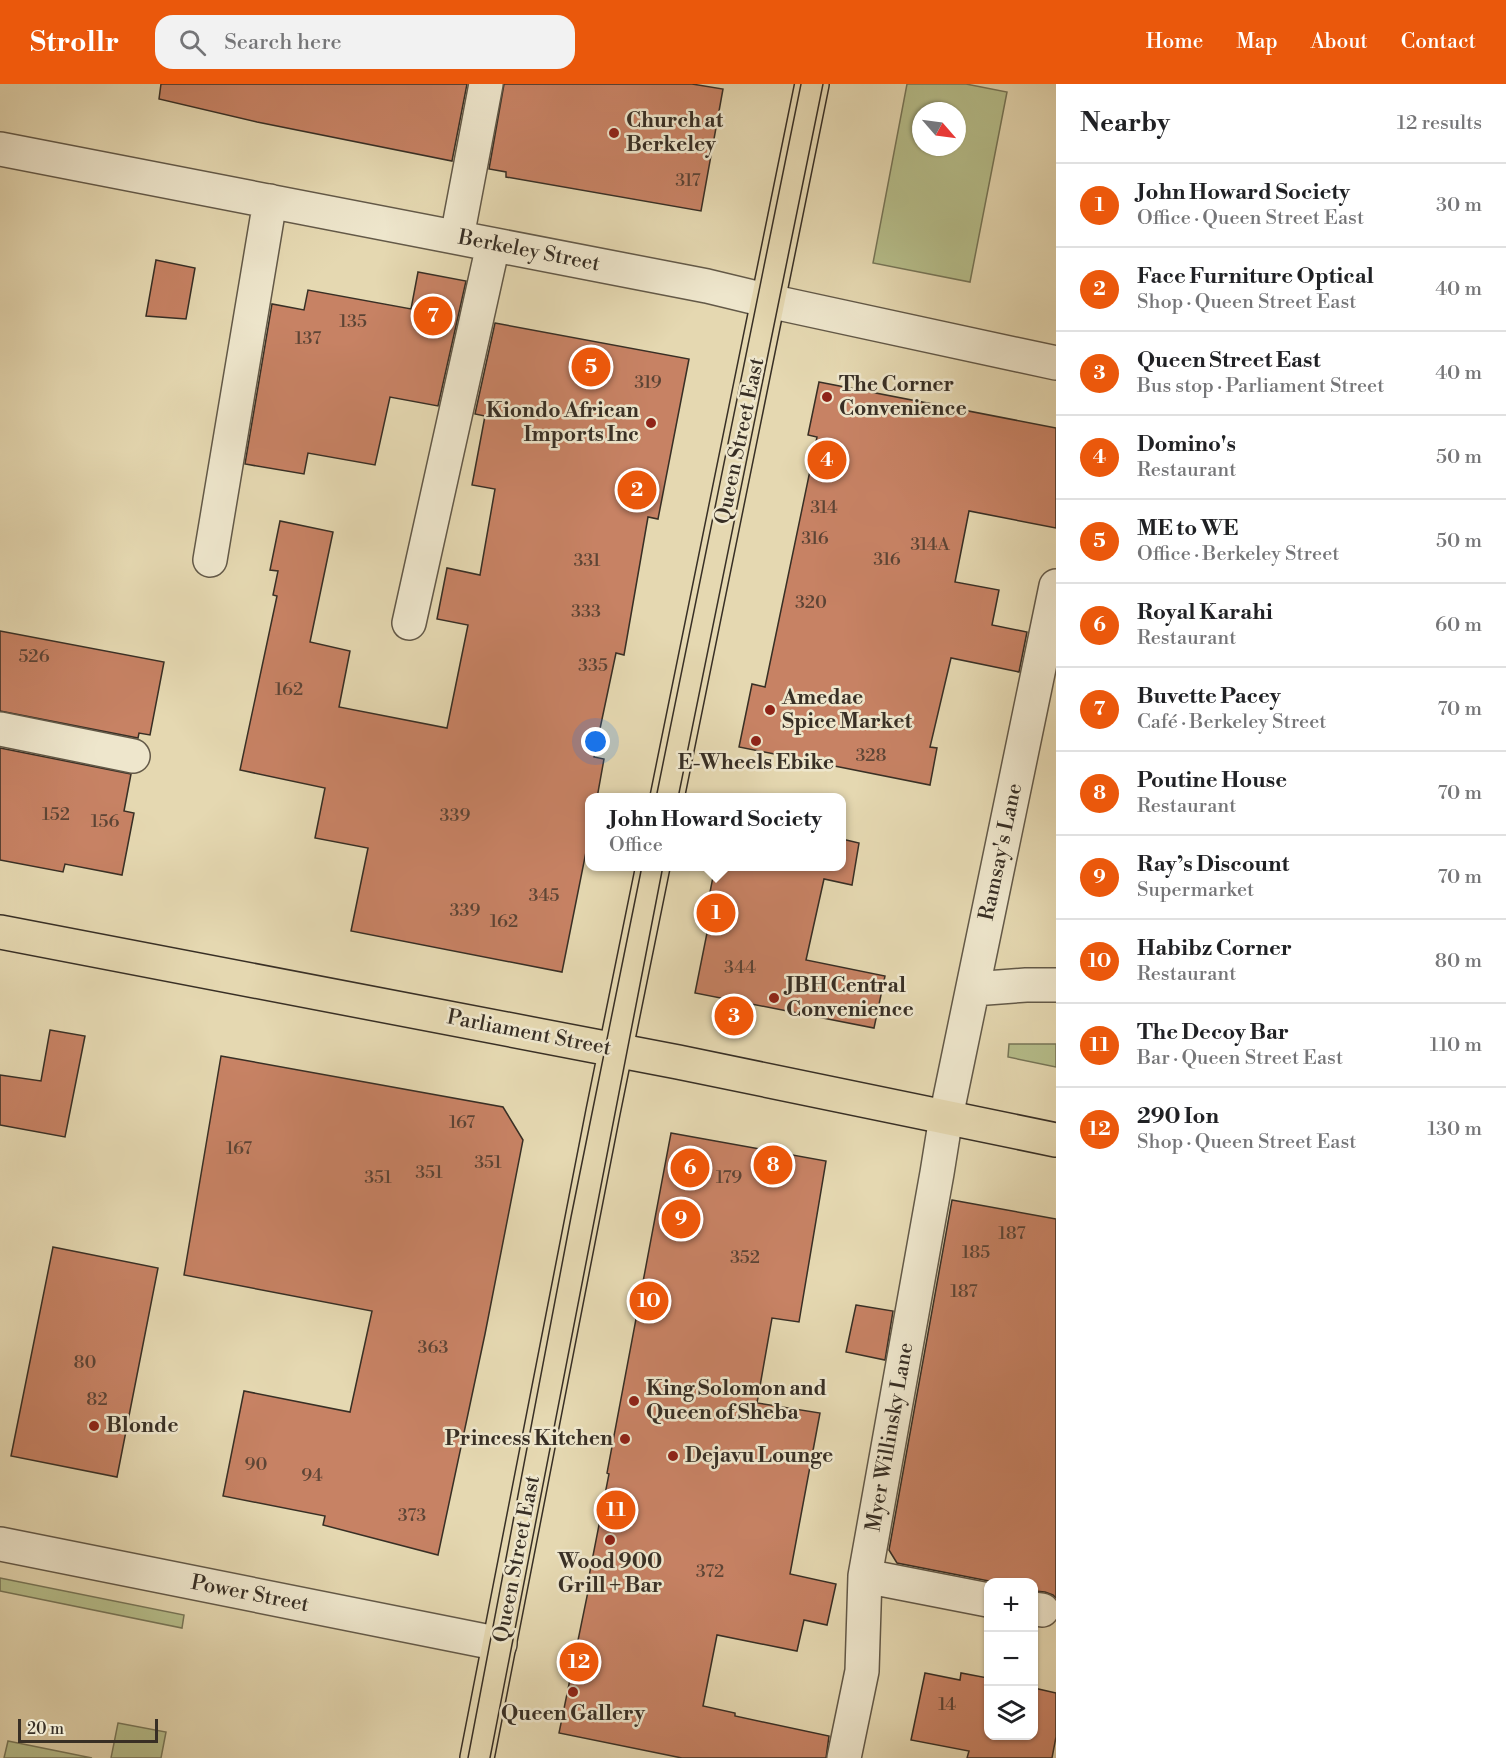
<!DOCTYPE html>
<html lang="en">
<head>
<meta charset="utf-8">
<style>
  :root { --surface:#fff; --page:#f2f2f2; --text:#202124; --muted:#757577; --line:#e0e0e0; --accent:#ea580c }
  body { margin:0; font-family:"Libre Bodoni",serif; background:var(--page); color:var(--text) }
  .controls { position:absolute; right:18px; bottom:18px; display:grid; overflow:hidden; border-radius:12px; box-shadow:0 2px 4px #0004 }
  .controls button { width:54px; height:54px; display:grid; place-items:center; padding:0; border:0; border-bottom:2px solid var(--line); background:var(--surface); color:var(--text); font:30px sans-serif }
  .compass { position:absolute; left:912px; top:18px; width:54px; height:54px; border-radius:50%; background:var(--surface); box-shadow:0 2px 4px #0004; rotate:118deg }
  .scale { position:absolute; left:18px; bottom:15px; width:140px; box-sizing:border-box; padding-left:6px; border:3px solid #382f25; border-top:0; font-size:16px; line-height:21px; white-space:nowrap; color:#382f25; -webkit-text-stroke:4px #eee6cc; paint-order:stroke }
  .you { position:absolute; left:596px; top:658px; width:21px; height:21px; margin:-15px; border:4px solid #fff; border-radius:50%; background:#1a73e8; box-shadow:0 0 0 9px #1a73e833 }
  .badge { display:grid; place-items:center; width:39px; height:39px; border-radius:50%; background:var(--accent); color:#fff; font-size:20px; font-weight:700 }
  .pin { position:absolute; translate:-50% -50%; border:3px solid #fff; box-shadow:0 2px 6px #0006 }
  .popup { position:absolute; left:585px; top:709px; width:261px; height:78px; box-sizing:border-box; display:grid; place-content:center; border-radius:12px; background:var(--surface); filter:drop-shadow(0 2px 4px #0005); font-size:20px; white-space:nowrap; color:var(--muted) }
  .popup b { font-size:22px; color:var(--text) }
  .popup::after { content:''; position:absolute; left:50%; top:100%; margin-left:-12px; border:12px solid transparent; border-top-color:var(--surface) }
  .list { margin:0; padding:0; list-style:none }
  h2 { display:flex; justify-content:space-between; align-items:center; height:78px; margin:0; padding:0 24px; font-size:26px }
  h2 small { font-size:20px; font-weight:400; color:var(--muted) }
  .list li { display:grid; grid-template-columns:39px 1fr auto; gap:18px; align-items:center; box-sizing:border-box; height:84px; padding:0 24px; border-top:2px solid var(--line) }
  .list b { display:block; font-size:22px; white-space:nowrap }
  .list p { margin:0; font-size:20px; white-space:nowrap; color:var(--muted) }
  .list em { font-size:20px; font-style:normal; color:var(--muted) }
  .icon { flex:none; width:33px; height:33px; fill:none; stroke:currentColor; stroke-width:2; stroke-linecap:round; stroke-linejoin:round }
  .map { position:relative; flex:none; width:1056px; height:1674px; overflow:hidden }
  header { display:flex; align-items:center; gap:36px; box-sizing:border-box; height:84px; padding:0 30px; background:var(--accent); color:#fff }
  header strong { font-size:28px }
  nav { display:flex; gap:33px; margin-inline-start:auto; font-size:21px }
  .search { width:420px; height:54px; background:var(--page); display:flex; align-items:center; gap:15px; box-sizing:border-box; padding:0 21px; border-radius:18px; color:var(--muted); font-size:22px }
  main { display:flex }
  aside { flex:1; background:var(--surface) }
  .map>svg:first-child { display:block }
  .green { fill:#b6be8b; stroke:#777658; stroke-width:1.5; fill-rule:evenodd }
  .building { fill:#c78264; stroke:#382f25; stroke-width:1.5 }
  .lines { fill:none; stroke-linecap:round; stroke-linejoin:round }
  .minor-casing { stroke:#635948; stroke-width:36 }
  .major-casing { stroke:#382f25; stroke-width:36 }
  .minor { stroke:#eee6cc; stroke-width:33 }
  .major { stroke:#e5d8b1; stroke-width:33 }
  .tram { stroke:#382f25; stroke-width:1.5 }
  .poi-dot { fill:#8f2418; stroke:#eee6cc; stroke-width:2 }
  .labels { text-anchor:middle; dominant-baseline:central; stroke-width:5; stroke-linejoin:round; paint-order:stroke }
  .number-label { font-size:18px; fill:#5c4435 }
  .poi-label { font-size:21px; font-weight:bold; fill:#382f25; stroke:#eee6cc; text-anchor:start }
  .street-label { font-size:21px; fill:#382f25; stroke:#eee6cc }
</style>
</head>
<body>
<header>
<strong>Strollr</strong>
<div class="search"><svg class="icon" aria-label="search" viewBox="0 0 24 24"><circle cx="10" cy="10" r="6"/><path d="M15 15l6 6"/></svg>Search here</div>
<nav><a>Home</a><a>Map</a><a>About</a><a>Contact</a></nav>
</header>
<main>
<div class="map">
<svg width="1056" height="1674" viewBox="0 0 1056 1674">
  <rect width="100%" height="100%" fill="#e5d8b1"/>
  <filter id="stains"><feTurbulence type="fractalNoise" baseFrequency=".00333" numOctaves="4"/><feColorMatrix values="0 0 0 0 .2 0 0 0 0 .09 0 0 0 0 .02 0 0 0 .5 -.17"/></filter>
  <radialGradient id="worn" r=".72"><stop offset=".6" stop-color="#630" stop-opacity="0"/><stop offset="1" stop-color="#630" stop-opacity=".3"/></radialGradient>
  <path class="green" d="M 907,0 L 966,0 L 1007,8 L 970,198 L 873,179 ZM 921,27 L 957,27 L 957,63 L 921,63 Z
    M 1009,960 L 1056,960 L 1056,983 L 1008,973 Z
    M 0,1494 L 184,1531 L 182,1544 L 0,1507 Z
    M 118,1639 L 166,1648 L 161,1674 L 111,1674 Z
    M 8,1657 L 92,1674 L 4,1674 Z"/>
  <path class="building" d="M 161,0 L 467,0 L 452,77 L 257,38 L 159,15 Z
    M 504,0 L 692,0 L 723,5 L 701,127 L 506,93 L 506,88 L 489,85 Z
    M 156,176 L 195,184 L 186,235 L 146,232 Z
    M 418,188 L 466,197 L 438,322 L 390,313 L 375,381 L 308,369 L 304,390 L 245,380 L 272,220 L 304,226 L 308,206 L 411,225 Z
    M 495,239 L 689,275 L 658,435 L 648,433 L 624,571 L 616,569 L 594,673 L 604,675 L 597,714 L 590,714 L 590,748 L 562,888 L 351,847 L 368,764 L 315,754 L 325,704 L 240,686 L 277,512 L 273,511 L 278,487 L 270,486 L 280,437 L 333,448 L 310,558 L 350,567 L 339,623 L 447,644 L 468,541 L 437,535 L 447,484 L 480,491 L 495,405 L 472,401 L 485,332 L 475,330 Z
    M 819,298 L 1056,344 L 1056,444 L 969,427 L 955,498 L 999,506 L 992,541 L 1027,548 L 1019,588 L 951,574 L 930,663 L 937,664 L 930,701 L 739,663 L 752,600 L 765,603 L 817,353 L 808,351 Z
    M 0,547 L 164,578 L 150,651 L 139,649 L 138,654 L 0,627 Z
    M 0,664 L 131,690 L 124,727 L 134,729 L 122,791 L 65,780 L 63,788 L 0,776 Z
    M 842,755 L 859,759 L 852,801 L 824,795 L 806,876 L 885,892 L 874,944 L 695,909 L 708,844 L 703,843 L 715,783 L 842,783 Z
    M 50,946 L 85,952 L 65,1053 L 0,1041 L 0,991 L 41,997 Z
    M 221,972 L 503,1023 L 523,1056 L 485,1250 L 438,1471 L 323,1441 L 325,1432 L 223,1412 L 244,1307 L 350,1328 L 372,1227 L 184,1191 Z
    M 671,1049 L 826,1077 L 799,1238 L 772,1234 L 757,1319 L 820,1329 L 790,1490 L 836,1500 L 827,1541 L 804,1536 L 797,1567 L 717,1551 L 703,1622 L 735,1629 L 735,1632 L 829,1652 L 826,1674 L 682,1674 L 559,1649 L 591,1493 L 589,1492 L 609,1390 L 607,1389 Z
    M 952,1116 L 1056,1135 L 1056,1514 L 1053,1511 L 1045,1508 L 1034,1507 L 1034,1498 L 994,1498 L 897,1479 L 889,1466 Z
    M 53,1163 L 158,1184 L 117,1393 L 11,1372 Z
    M 856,1221 L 893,1227 L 885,1276 L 846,1268 Z
    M 925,1589 L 960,1596 L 961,1589 L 988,1594 L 988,1652 L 1034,1652 L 1034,1604 L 1056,1609 L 1056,1653 L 1052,1674 L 967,1674 L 969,1667 L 911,1656 Z"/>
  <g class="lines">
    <defs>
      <path id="minor" d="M 0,65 L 707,202 L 769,217 L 1056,279
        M 457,153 L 486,0
        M 210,476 L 270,117
        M 409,539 L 493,161
        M 0,645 L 133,672
        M 973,905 L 1026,901 L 1056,901
        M 0,1460 L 500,1560
        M 865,1492 L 988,1516
        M 1034,1525 L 1042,1526
        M 844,1674 L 862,1587 L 865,1492 L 937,1089 L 946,1033 L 1056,502"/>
      <path id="major" d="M 667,714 L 812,0
        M 0,848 L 678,978 L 1056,1056
        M 477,1674 L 603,1028 L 653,782"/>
    </defs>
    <use href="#minor" class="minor-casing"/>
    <use href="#major" class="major-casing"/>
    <use href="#minor" class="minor"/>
    <use href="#major" class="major"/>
    <path class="tram" d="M 656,714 L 801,0
      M 678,714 L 823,0
      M 468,1674 L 571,1133 L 642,782
      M 490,1674 L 663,782"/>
  </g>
  <g class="poi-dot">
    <circle cx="614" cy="49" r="6"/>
    <circle cx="827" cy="313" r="6"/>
    <circle cx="651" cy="339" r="6"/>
    <circle cx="770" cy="626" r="6"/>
    <circle cx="756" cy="657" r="6"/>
    <circle cx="774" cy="914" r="6"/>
    <circle cx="634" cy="1317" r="6"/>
    <circle cx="94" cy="1342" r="6"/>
    <circle cx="625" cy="1355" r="6"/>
    <circle cx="673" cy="1372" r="6"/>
    <circle cx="610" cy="1456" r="6"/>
    <circle cx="573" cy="1608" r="6"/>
  </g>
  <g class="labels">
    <g class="number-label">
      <text x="688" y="96">317</text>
      <text x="353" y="237">135</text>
      <text x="308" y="254">137</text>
      <text x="648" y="298">319</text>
      <text x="824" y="423">314</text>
      <text x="815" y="454">316</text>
      <text x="930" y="460">314A</text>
      <text x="887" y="475">316</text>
      <text x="587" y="476">331</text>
      <text x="811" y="518">320</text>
      <text x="586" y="527">333</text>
      <text x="34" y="572">526</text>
      <text x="593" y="581">335</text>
      <text x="289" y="605">162</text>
      <text x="871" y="671">328</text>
      <text x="56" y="730">152</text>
      <text x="455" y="731">339</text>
      <text x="105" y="737">156</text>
      <text x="544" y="811">345</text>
      <text x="465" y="826">339</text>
      <text x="504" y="837">162</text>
      <text x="740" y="883">344</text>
      <text x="462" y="1038">167</text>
      <text x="239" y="1064">167</text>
      <text x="488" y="1078">351</text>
      <text x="429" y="1088">351</text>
      <text x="378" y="1093">351</text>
      <text x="729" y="1093">179</text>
      <text x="1012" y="1149">187</text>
      <text x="976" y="1168">185</text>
      <text x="745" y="1173">352</text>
      <text x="964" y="1207">187</text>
      <text x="433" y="1263">363</text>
      <text x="85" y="1278">80</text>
      <text x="97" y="1315">82</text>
      <text x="256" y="1380">90</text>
      <text x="312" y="1391">94</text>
      <text x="412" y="1431">373</text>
      <text x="710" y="1487">372</text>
      <text x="947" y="1620">14</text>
    </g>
    <g class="poi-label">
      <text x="626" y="37">Church at<tspan x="626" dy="24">Berkeley</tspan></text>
      <text x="839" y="301">The Corner<tspan x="839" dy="24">Convenience</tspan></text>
      <text x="639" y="327" text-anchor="end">Kiondo African<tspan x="639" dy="24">Imports Inc</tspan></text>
      <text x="782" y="614">Amedae<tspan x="782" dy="24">Spice Market</tspan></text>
      <text x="756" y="679" text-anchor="middle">E-Wheels Ebike</text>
      <text x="786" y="902">JBH Central<tspan x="786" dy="24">Convenience</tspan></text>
      <text x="646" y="1305">King Solomon and<tspan x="646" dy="24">Queen of Sheba</tspan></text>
      <text x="106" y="1342">Blonde</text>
      <text x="613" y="1355" text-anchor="end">Princess Kitchen</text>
      <text x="685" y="1372">Dejavu Lounge</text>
      <text x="610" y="1478" text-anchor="middle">Wood 900<tspan x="610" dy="24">Grill + Bar</tspan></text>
      <text x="573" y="1630" text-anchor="middle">Queen Gallery</text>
    </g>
    <g class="street-label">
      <text transform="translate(529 167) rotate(11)">Berkeley Street</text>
      <text transform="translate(740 357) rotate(-78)">Queen Street East</text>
      <text transform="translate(1001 768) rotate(-78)">Ramsay's Lane</text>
      <text transform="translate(529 949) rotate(11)">Parliament Street</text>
      <text transform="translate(890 1353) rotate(-80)">Myer Willinsky Lane</text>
      <text transform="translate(517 1475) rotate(-79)">Queen Street East</text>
      <text transform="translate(250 1510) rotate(11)">Power Street</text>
    </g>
  </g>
  <rect width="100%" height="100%" filter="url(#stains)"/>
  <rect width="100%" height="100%" fill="url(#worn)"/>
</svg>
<div class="controls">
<button>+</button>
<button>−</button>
<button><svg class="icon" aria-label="layers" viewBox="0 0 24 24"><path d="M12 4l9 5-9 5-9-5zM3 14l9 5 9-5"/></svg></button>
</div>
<svg class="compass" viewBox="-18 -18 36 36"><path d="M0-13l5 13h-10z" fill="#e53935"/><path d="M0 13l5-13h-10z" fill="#757577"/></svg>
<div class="scale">20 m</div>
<div class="you"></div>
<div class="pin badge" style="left:716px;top:829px">1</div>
<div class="popup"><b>John Howard Society</b>Office</div>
<div class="pin badge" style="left:637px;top:406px">2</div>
<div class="pin badge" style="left:734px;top:932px">3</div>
<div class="pin badge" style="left:827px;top:376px">4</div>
<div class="pin badge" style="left:591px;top:283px">5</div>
<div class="pin badge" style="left:690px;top:1084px">6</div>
<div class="pin badge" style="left:433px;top:232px">7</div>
<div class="pin badge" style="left:773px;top:1081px">8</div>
<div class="pin badge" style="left:681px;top:1135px">9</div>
<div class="pin badge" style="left:649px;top:1217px">10</div>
<div class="pin badge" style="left:616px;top:1426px">11</div>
<div class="pin badge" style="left:579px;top:1578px">12</div>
</div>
<aside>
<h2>Nearby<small>12 results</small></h2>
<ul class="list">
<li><span class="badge">1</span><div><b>John Howard Society</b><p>Office · Queen Street East</p></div><em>30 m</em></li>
<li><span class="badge">2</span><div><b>Face Furniture Optical</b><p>Shop · Queen Street East</p></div><em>40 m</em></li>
<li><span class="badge">3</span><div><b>Queen Street East</b><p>Bus stop · Parliament Street</p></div><em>40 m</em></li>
<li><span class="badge">4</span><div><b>Domino's</b><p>Restaurant</p></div><em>50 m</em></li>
<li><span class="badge">5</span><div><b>ME to WE</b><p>Office · Berkeley Street</p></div><em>50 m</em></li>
<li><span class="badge">6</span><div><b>Royal Karahi</b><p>Restaurant</p></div><em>60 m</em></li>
<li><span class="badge">7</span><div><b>Buvette Pacey</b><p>Café · Berkeley Street</p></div><em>70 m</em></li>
<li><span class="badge">8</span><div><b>Poutine House</b><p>Restaurant</p></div><em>70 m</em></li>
<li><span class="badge">9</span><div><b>Ray’s Discount</b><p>Supermarket</p></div><em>70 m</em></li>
<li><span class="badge">10</span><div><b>Habibz Corner</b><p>Restaurant</p></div><em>80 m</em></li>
<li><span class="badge">11</span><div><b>The Decoy Bar</b><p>Bar · Queen Street East</p></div><em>110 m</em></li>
<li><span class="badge">12</span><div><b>290 Ion</b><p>Shop · Queen Street East</p></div><em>130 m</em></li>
</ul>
</aside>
</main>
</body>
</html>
